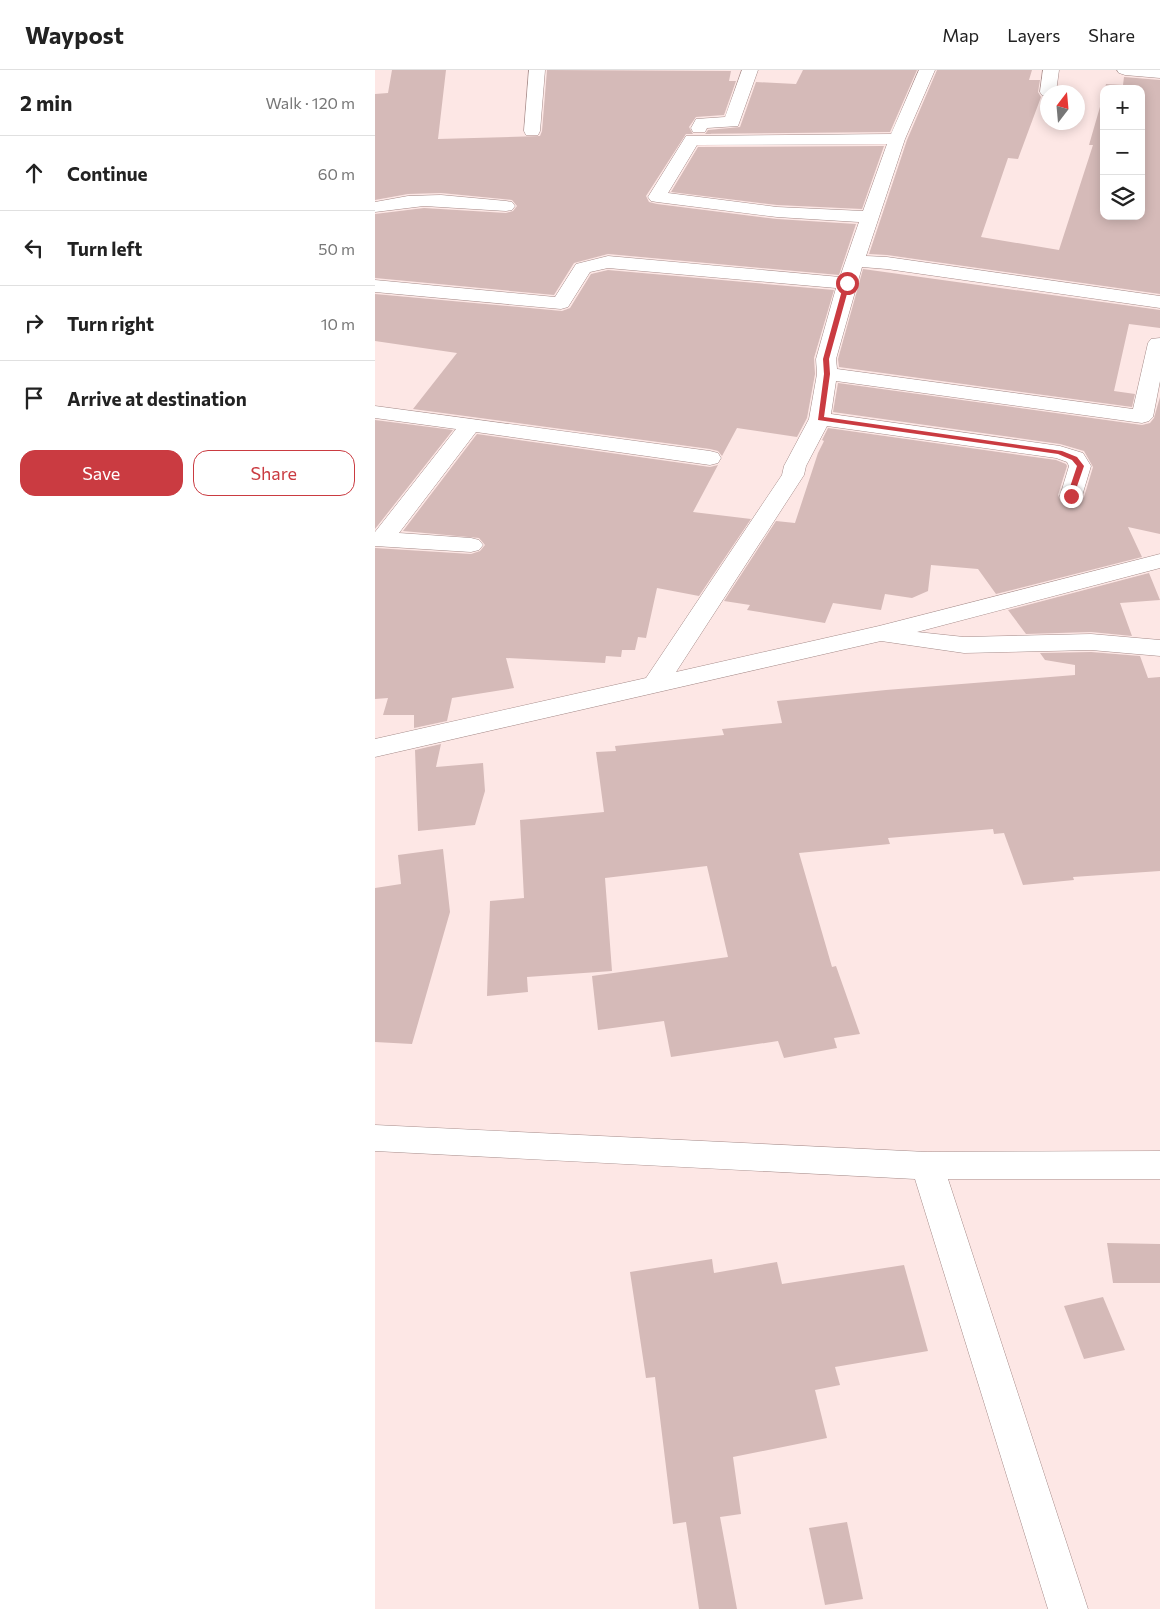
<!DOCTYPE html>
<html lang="en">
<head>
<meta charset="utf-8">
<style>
  :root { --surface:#fff; --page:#f6f6f6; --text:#222; --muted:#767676; --line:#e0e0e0; --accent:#ca3b41 }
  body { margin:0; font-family:Commissioner,sans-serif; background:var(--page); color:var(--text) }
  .controls { position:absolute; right:15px; top:15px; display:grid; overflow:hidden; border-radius:10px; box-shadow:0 2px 12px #0003 }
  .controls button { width:45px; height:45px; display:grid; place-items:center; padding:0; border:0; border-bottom:1px solid var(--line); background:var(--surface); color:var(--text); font:25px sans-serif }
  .compass { position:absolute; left:665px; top:15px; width:45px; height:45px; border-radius:50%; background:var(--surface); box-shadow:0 2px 12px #0003; rotate:16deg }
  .stop { position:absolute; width:15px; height:15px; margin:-11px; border:4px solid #ca3b41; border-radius:50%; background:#fff }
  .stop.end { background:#ca3b41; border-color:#fff; box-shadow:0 1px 5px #0008 }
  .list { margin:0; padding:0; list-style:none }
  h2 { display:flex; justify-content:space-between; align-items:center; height:65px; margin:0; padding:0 20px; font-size:21px }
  h2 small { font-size:16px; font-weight:400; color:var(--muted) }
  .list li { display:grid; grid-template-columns:32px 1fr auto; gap:15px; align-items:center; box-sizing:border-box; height:75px; padding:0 20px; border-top:1px solid var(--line) }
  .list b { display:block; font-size:19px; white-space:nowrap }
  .list em { font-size:16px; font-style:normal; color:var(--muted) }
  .actions { display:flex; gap:10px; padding:15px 20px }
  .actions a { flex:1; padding:11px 0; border:1px solid var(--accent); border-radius:15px; text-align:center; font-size:18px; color:var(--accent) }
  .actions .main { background:var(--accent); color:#fff }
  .icon { flex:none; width:28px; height:28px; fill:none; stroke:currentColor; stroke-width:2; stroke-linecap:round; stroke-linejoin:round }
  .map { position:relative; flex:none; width:785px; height:1539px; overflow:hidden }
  header { display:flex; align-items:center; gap:30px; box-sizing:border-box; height:70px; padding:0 25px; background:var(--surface); border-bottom:1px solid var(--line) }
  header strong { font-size:24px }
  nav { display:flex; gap:28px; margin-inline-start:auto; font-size:18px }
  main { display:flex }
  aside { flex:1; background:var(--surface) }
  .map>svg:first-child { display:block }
  .building { fill:#d5bab8 }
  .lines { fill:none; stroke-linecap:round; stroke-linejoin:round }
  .minor-casing { stroke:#a58b89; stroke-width:1 }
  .minor { fill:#fff; fill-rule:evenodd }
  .route { fill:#ca3b41 }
</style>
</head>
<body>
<header>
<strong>Waypost</strong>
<nav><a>Map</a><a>Layers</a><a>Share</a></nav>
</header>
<main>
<aside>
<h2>2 min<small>Walk · 120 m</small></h2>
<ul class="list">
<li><svg class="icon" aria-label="ahead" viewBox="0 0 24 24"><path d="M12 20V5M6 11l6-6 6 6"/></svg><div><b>Continue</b></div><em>60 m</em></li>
<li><svg class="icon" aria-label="left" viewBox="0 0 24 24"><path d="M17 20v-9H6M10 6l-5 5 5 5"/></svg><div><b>Turn left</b></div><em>50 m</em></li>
<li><svg class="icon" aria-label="right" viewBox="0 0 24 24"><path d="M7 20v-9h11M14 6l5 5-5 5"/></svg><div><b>Turn right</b></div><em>10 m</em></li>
<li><svg class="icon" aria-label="arrive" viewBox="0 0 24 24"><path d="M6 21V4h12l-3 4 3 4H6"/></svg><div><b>Arrive at destination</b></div></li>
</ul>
<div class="actions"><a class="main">Save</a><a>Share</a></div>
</aside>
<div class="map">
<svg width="785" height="1539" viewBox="0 0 785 1539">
  <rect width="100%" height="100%" fill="#fde7e5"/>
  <path class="building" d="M 17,0 L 71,0 L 63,69 L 165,66 L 167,61 L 172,0 L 356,1 L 354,11 L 361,11 L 349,45 L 321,47 L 314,57 L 318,64 L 330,64 L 333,60 L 365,57 L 381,12 L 421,14 L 428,0 L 542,0 L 515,62 L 311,64 L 271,126 L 274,132 L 282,134 L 402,149 L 481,154 L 464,205 L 233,184 L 199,193 L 179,225 L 0,208 L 0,144 L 49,138 L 131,143 L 138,141 L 142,136 L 137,130 L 66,123 L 33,124 L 0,130 L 0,24 L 13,23 Z
    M 562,0 L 657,0 L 654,10 L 665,10 L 663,22 L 666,27 L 643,89 L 633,88 L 606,167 L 684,180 L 718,75 L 714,75 L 729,23 L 729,146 L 766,146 L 766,19 L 730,19 L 731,14 L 748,15 L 749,7 L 785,10 L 785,224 L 512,185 L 494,184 L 532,70 Z
    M 509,76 L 487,139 L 402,135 L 296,122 L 323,77 Z
    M 488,199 L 785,240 L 785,258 L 754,254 L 739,321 L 760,324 L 757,337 L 464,297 L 463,289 Z
    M 233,200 L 459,220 L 439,288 L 440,304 L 432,348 L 422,367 L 362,358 L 347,386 L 343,381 L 335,379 L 38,339 L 82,283 L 0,271 L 0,224 L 187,241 L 195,238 L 216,204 Z
    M 463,313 L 767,355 L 775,353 L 779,348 L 785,327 L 785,464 L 753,457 L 767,487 L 621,524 L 603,499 L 556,495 L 553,521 L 537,528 L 510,524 L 506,540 L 458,533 L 450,553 L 372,540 L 375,535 L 349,531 L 401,451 L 420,453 L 443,383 L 449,371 L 447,370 L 453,358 L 681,390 L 691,394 L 692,396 L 683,425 L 686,432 L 696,435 L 704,433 L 709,427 L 718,397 L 709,381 L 685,374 L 458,342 Z
    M 0,350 L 78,360 L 0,459 Z
    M 102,364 L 335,397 L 343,395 L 318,442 L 376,449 L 324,526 L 282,518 L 271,568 L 263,567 L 260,580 L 247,580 L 246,587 L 231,586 L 230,593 L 131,588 L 139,618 L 77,628 L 72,651 L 39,658 L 39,645 L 8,645 L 13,628 L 0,629 L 0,478 L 96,484 L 105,481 L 110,475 L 104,468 L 28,461 Z
    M 774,503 L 785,530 L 745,533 L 757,566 L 716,562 L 651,564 L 633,540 Z
    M 716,582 L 765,586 L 773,608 L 785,607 L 785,801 L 698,807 L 699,810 L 648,815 L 629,763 L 619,764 L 618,759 L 513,768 L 515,774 L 424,783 L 457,897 L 461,896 L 485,964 L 459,968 L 462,978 L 409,988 L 403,971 L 296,987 L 289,951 L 223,960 L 217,906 L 353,887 L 332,796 L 230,808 L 237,901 L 152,907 L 153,922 L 112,926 L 115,831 L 149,828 L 145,750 L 229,742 L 221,682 L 241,681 L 240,676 L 349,665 L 347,659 L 407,653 L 402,631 L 511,620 L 700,605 L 700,595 L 670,590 L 665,583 Z
    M 66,674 L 61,697 L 108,693 L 110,721 L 100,755 L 43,761 L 40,680 Z
    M 68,779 L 75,842 L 37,974 L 0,972 L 0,818 L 26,814 L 23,785 Z
    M 732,1173 L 785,1174 L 785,1213 L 738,1213 Z
    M 337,1189 L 339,1203 L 402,1192 L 407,1214 L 529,1195 L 553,1281 L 460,1297 L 465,1315 L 440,1320 L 452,1368 L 358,1387 L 366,1444 L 345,1447 L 362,1539 L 324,1539 L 311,1452 L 298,1454 L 280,1307 L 271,1308 L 255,1202 Z
    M 728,1227 L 750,1280 L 709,1289 L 689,1236 Z
    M 472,1452 L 488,1529 L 450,1535 L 434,1458 Z"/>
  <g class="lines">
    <defs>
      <path id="minor" d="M 154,0 L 170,0 L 165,61 L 163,65 L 151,65 L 149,61 Z
        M 367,0 L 383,0 L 363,56 L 332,58 L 330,62 L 318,62 L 316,58 L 321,49 L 350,47 Z
        M 544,0 L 560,0 L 530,69 L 491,186 L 512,187 L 785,226 L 785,238 L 512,199 L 487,197 L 461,289 L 462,299 L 758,339 L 773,273 L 776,269 L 785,268 L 785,311 L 778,347 L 774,351 L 767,353 L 461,311 L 456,344 L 685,376 L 708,383 L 716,396 L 707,426 L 704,431 L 696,433 L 688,431 L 685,426 L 694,396 L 692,392 L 681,388 L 452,356 L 431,396 L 429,405 L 301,602 L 504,556 L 785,484 L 785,498 L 542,562 L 589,567 L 716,564 L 785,570 L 785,586 L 716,580 L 589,583 L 506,571 L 0,687 L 0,669 L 271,608 L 407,405 L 409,396 L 434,349 L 442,304 L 441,289 L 461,218 L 233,198 L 215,202 L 193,237 L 186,239 L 0,222 L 0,210 L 180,227 L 201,194 L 233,186 L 465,207 L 484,152 L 402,147 L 282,132 L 276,131 L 273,127 L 311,66 L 516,64 ZM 512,74 L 488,141 L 402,137 L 293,123 L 322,75 Z
        M 668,0 L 684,0 L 681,22 L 672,22 L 672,27 L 667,25 L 665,22 Z
        M 742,0 L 785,0 L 785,8 L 750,5 L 744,3 Z
        M 66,125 L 131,131 L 137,132 L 140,136 L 137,140 L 131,141 L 49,136 L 0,142 L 0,132 L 33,126 Z
        M 0,336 L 335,381 L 343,383 L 346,388 L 343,393 L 335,395 L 101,362 L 24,463 L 96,468 L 104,470 L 108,475 L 104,480 L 96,482 L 0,476 L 0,462 L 81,359 L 0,348 Z
        M 0,1055 L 552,1082 L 785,1081 L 785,1109 L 573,1109 L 713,1539 L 673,1539 L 540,1109 L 0,1081 Z"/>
    </defs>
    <use href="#minor" class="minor-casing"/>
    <use href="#minor" class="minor"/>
  </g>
  <path class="route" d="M 472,211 L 475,213 L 454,289 L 455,304 L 449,347 L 687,381 L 702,387 L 709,396 L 698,428 L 692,426 L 702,396 L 697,390 L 683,384 L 443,350 L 449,304 L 448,289 L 469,213 Z"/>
</svg>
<div class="controls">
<button>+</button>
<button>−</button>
<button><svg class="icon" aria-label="layers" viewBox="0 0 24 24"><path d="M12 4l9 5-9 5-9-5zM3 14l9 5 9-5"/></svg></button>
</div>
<svg class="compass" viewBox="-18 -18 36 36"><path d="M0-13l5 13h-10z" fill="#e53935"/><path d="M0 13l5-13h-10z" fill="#767676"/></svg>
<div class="stop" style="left:472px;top:213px"></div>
<div class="stop end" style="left:696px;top:426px"></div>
</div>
</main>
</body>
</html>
